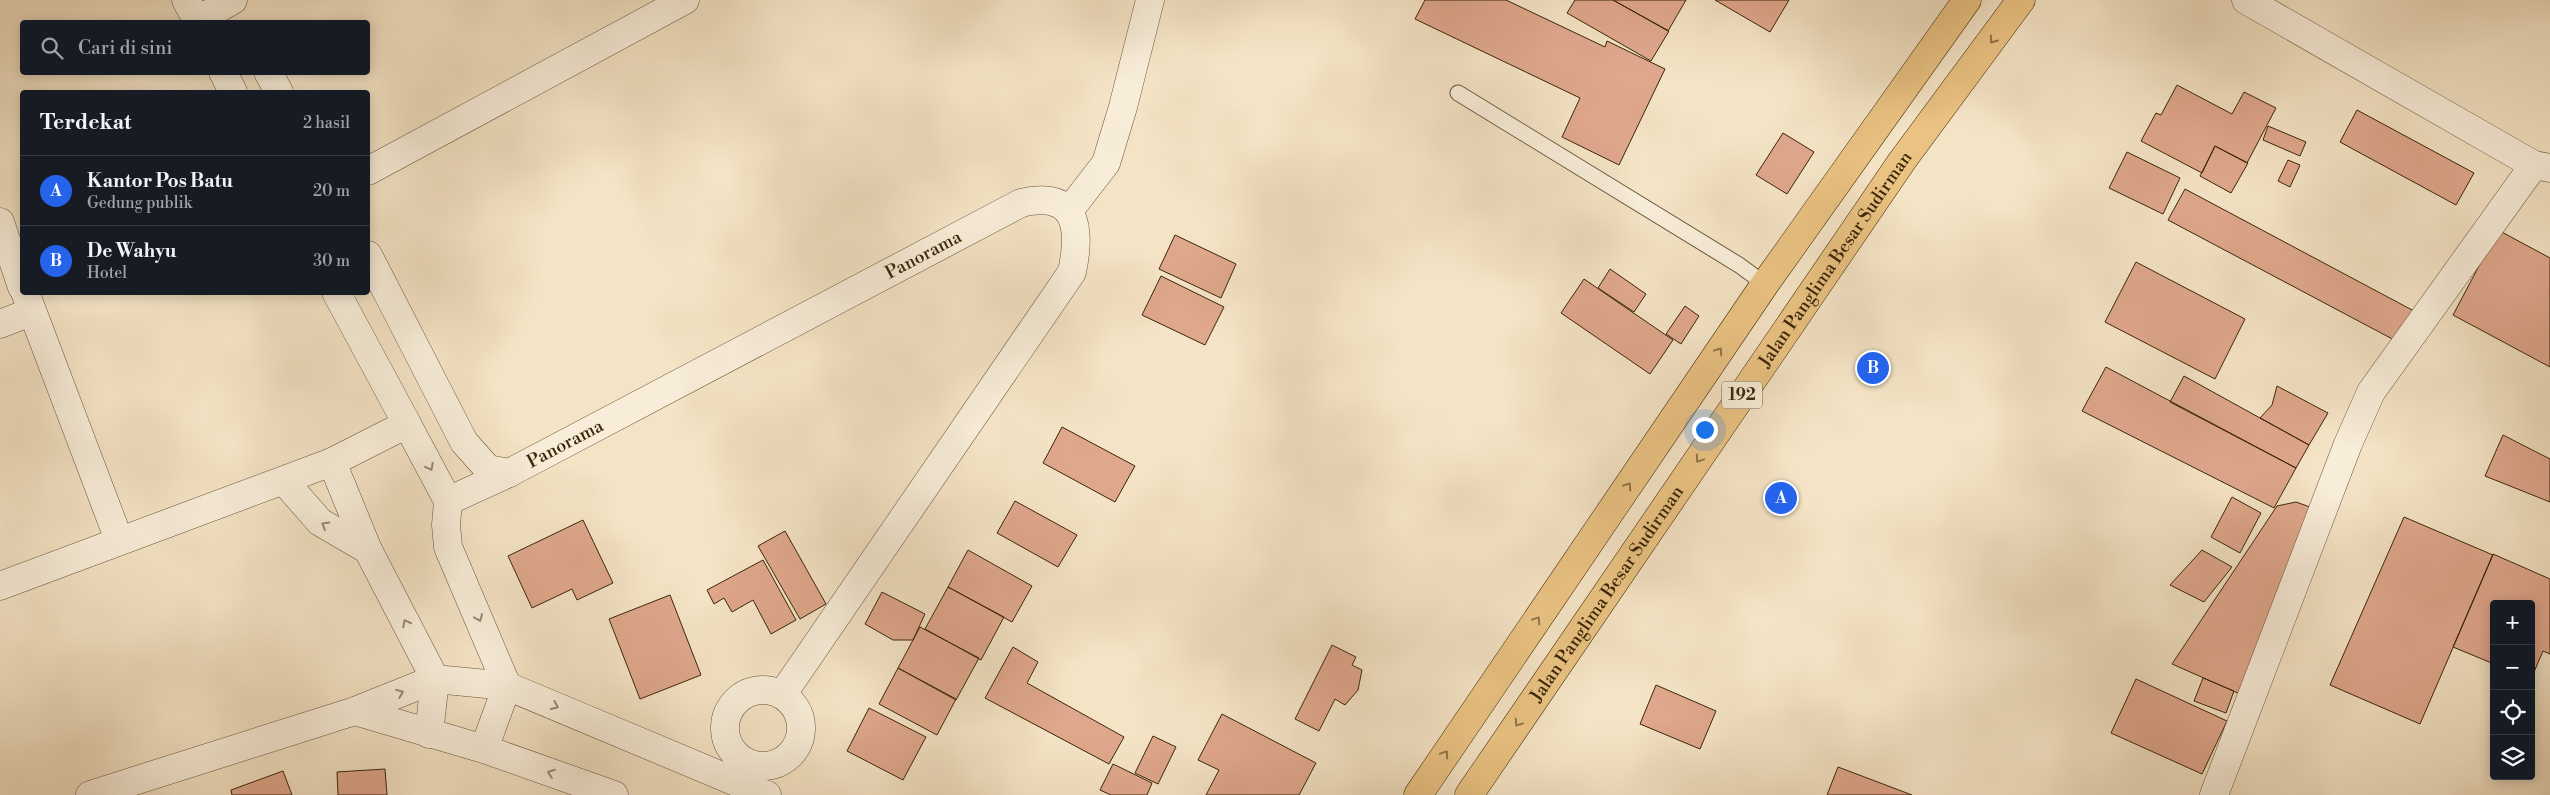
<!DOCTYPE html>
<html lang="id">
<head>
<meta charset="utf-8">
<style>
  :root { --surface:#171b24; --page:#20242c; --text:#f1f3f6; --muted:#9ea1a6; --line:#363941; --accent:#2563eb }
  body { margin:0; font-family:"Libre Bodoni",serif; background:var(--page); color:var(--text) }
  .controls { position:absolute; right:15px; bottom:15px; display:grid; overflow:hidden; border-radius:5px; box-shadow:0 2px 12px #0003 }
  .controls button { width:45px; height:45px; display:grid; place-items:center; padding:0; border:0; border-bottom:1px solid var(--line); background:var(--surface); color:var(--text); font:25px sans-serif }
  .you { position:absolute; left:1704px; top:429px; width:18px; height:18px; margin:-12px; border:4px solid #fff; border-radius:50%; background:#1a73e8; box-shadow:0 0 0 8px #1a73e833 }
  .badge { display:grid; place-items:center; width:32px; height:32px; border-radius:50%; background:var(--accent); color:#fff; font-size:16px; font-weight:700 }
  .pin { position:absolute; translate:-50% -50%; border:2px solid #fff; box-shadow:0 1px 5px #0006 }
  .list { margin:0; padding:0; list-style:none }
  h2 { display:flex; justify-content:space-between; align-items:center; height:65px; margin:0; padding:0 20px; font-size:21px }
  h2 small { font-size:16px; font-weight:400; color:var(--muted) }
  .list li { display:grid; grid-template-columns:32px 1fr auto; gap:15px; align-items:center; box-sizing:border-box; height:70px; padding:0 20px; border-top:1px solid var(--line) }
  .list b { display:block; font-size:19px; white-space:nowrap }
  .list p { margin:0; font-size:16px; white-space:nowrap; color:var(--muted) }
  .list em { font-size:16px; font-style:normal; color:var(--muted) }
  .icon { flex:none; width:28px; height:28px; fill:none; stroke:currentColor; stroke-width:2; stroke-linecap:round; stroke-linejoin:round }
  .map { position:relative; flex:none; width:2550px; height:795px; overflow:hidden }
  .search { position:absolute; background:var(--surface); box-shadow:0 2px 12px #0003; left:20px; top:20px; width:350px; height:55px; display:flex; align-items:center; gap:12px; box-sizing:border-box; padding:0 18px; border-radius:5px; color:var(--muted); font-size:19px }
  .panel { position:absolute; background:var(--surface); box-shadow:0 2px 12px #0003; left:20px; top:90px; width:350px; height:205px; border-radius:5px }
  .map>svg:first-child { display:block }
  .building { fill:#dfa78c; stroke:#3a2609 }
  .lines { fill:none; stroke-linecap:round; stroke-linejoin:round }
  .service-casing { stroke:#685538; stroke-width:17 }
  .minor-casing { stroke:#685538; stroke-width:29 }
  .primary-casing { stroke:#3a2609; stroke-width:29 }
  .service { stroke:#f8edd9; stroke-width:15 }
  .minor { stroke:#f8edd9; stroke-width:28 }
  .primary { stroke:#eac282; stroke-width:28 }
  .oneway { stroke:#927446 }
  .oneway2 { stroke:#998a71 }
  .labels { text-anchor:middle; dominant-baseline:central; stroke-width:4.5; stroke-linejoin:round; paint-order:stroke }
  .shield { fill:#f8edd9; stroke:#736247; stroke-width:1 }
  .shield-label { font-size:16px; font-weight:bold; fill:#3a2609 }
  .street-label { font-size:18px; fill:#3a2609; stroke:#f8edd9 }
</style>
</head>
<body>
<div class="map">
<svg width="2550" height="795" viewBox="0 0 2550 795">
  <rect width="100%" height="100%" fill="#f4e3c5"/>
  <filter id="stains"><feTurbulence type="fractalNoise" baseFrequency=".004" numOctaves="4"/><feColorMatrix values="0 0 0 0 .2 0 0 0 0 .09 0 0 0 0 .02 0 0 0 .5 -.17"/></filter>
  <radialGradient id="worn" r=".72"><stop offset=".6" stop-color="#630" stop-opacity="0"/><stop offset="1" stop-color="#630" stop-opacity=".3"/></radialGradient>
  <path class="building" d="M 1425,0 L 1506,0 L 1605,47 L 1607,41 L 1665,69 L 1619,165 L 1562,137 L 1580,98 L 1415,19 Z
    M 1575,0 L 1613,0 L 1669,31 L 1651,61 L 1567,13 Z
    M 1613,0 L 1686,0 L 1668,31 Z
    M 1715,0 L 1789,0 L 1770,32 Z
    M 2177,85 L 2232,114 L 2244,92 L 2276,108 L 2247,163 L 2215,146 L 2202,173 L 2141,141 L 2156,113 L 2161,115 Z
    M 2357,110 L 2474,173 L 2456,205 L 2340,142 Z
    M 2268,126 L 2306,142 L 2300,156 L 2263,140 Z
    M 1783,133 L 1814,152 L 1787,194 L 1756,175 Z
    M 2215,146 L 2248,163 L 2231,193 L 2200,176 Z
    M 2127,152 L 2180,178 L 2163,214 L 2109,188 Z
    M 2288,160 L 2300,165 L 2290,187 L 2278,181 Z
    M 2185,189 L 2414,311 L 2398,342 L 2168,220 Z
    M 2498,230 L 2550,258 L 2550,367 L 2453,315 Z
    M 1175,235 L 1236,264 L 1221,298 L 1159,269 Z
    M 2136,262 L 2245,319 L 2215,379 L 2105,322 Z
    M 1610,269 L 1646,294 L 1634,312 L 1598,288 Z
    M 1161,276 L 1224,307 L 1205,345 L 1142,315 Z
    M 1584,279 L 1673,340 L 1650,374 L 1561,313 Z
    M 1685,306 L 1699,316 L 1681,344 L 1666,334 Z
    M 2106,367 L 2296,468 L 2274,508 L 2082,411 Z
    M 2184,376 L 2309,445 L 2296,468 L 2170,402 Z
    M 2277,386 L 2328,413 L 2309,445 L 2260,418 L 2272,405 Z
    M 1062,427 L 1135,466 L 1115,502 L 1043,463 Z
    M 2503,435 L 2550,459 L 2550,502 L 2485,476 Z
    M 2232,497 L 2261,513 L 2240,553 L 2211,537 Z
    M 1015,501 L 1077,535 L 1058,567 L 997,533 Z
    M 2296,502 L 2321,511 L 2240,694 L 2172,664 L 2277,506 Z
    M 2404,517 L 2493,555 L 2420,724 L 2330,685 Z
    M 583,520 L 613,583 L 577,600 L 572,589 L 532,608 L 508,556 Z
    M 785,531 L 826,604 L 800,619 L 758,546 Z
    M 968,550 L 1032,586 L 1012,622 L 948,587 Z
    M 2202,550 L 2232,567 L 2204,602 L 2170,585 Z
    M 2493,554 L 2550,579 L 2550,654 L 2543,651 L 2531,679 L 2531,604 L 2494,604 L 2494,664 L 2453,647 Z
    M 763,560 L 796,620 L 771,634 L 753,600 L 732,612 L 724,598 L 714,604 L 707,590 Z
    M 948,587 L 1004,617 L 981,660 L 925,629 Z
    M 882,592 L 925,614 L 913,640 L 893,640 L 865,624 Z
    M 670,595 L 701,675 L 640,699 L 609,619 Z
    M 920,627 L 979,658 L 956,700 L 898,668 Z
    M 1332,645 L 1356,657 L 1352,665 L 1362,670 L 1358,690 L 1345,705 L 1335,699 L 1319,731 L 1295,719 Z
    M 1013,647 L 1038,662 L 1027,683 L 1124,737 L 1109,764 L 985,698 Z
    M 898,668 L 956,699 L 937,735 L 879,704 Z
    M 2203,678 L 2234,691 L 2226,713 L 2194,701 Z
    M 2136,679 L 2227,721 L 2202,774 L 2111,733 Z
    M 1656,685 L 1716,711 L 1700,749 L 1640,724 Z
    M 869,708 L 926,737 L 903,780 L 847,751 Z
    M 1222,714 L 1316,763 L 1299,795 L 1206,795 L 1219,770 L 1198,760 Z
    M 1153,736 L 1176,747 L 1158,784 L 1135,773 Z
    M 1113,764 L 1152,783 L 1147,795 L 1111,795 L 1100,790 Z
    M 1838,767 L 1912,795 L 1827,795 Z
    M 385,769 L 387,795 L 338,795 L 337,772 Z
    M 283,771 L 292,795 L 232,795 L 231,790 Z"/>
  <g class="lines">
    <defs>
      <path id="service" d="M 1458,93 L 1739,265 L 1765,284"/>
      <g id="minor">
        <path d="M 186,0 L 198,22"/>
        <path d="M 2246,0 L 2534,165 L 2550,168"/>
        <path d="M 197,21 L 233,0"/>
        <path d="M 223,72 L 233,92"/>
        <path d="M 268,72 L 279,92"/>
        <path d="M 368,171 L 685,0"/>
        <path d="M 1069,211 L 1106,163 L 1123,107 L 1150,0"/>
        <path d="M 0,222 L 22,287"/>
        <path id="s1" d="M 368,255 L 464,442 L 488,469 L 509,473 L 1021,203 C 1078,189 1081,229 1072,272 L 782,695"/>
        <path d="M 25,292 L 119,540"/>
        <path d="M 0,324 L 31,312"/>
        <path d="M 407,424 L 448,501 L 446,525 L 448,547 L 507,686 L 484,749"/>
        <path d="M 332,462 L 368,550 L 435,679 L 429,734"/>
        <path d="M 284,481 L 320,522 L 368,550"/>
        <path d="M 448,501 L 509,473"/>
        <path d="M 0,586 L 332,462 L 407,424 L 336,292"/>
        <circle cx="763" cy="728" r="38"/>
        <path d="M 355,711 L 484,749 L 614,795"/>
        <path d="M 90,795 L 355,711 L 435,679 L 507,686 L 767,795"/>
        <path d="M 2214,795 L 2348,444 L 2371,392 L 2534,165"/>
      </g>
      <g id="primary">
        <path d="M 1418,795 L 1765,284 L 1967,0"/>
        <path id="s2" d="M 1469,795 L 1902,161 L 2021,0"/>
      </g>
    </defs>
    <use href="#service" class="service-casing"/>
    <use href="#minor" class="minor-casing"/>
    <use href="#primary" class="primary-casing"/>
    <use href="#service" class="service"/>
    <use href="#minor" class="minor"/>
    <use href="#primary" class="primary"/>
  </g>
  <defs><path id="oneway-chevron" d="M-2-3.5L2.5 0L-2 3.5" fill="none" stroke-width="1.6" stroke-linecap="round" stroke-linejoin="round" transform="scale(1.25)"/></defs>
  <g class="oneway">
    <use href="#oneway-chevron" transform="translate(1993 40) rotate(126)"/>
    <use href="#oneway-chevron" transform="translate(1719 351) rotate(-56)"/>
    <use href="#oneway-chevron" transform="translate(1699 459) rotate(124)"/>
    <use href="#oneway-chevron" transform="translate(1628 486) rotate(-56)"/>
    <use href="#oneway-chevron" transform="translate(1537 620) rotate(-56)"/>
    <use href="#oneway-chevron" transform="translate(1518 723) rotate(124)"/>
    <use href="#oneway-chevron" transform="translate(1445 754) rotate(-56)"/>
  </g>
  <g class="oneway2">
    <use href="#oneway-chevron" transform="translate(430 467) rotate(62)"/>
    <use href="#oneway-chevron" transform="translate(325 525) rotate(-149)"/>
    <use href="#oneway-chevron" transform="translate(479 618) rotate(67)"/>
    <use href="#oneway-chevron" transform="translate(406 623) rotate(-117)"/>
    <use href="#oneway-chevron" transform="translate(400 693) rotate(-22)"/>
    <use href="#oneway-chevron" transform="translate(555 706) rotate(23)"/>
    <use href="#oneway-chevron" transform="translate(551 773) rotate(-160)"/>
  </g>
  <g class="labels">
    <rect class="shield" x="1722" y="381.5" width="40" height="27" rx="4"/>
    <g class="shield-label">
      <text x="1742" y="395">192</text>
    </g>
    <g class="street-label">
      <text stroke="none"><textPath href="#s1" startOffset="736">Panorama</textPath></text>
      <text stroke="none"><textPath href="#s2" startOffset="649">Jalan Panglima Besar Sudirman</textPath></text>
      <text stroke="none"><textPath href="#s1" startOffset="331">Panorama</textPath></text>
      <text stroke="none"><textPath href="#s2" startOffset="244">Jalan Panglima Besar Sudirman</textPath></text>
    </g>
  </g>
  <rect width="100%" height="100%" filter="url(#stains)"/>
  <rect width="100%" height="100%" fill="url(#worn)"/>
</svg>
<div class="controls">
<button>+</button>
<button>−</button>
<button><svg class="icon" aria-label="locate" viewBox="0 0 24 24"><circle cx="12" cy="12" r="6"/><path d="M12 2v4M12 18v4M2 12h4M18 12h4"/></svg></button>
<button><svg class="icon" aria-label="layers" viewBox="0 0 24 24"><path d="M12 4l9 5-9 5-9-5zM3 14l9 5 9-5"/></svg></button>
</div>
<div class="you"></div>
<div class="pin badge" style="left:1781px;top:498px">A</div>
<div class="pin badge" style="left:1873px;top:368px">B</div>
<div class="search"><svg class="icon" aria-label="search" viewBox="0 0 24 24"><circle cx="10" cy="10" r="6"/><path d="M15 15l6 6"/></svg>Cari di sini</div>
<section class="panel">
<h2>Terdekat<small>2 hasil</small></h2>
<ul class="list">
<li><span class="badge">A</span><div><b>Kantor Pos Batu</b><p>Gedung publik</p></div><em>20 m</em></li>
<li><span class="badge">B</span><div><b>De Wahyu</b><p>Hotel</p></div><em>30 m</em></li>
</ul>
</section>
</div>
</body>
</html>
